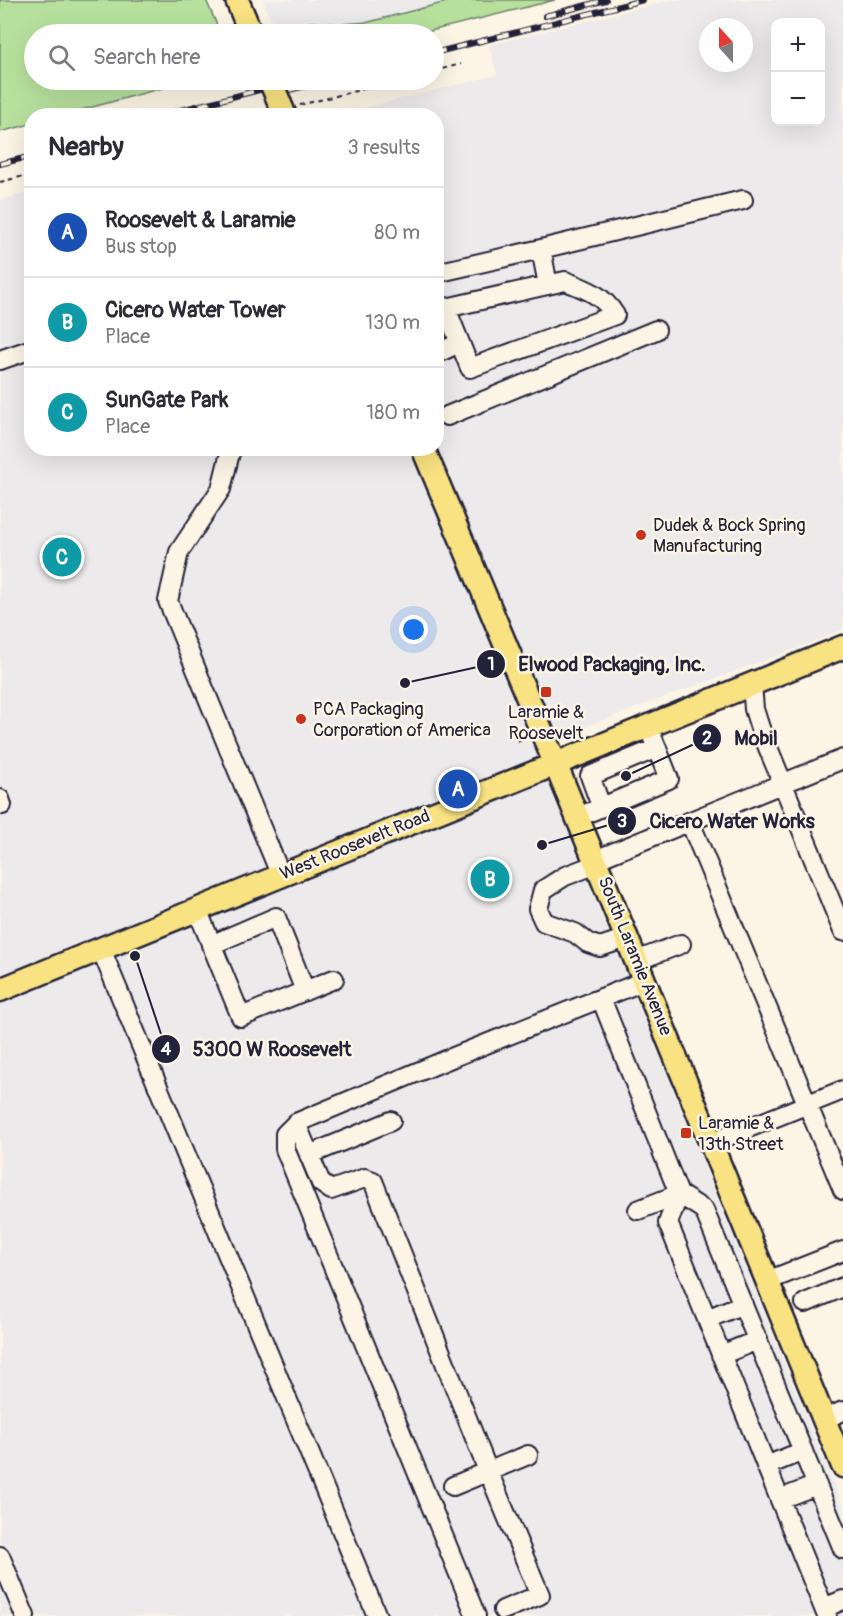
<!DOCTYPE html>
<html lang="en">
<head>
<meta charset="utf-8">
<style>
  :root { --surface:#fff; --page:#f2f2f3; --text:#2b2b33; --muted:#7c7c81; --line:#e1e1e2; --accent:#c8321e }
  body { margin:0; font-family:Pangolin,sans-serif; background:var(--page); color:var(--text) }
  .controls { position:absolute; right:18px; top:18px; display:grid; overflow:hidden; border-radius:12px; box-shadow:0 6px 24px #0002 }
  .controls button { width:54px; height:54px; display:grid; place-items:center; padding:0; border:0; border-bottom:2px solid var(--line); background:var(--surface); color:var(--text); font:30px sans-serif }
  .compass { position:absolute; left:699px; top:18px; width:54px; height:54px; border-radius:50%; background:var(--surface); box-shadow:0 6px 24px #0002; rotate:339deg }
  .you { position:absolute; left:414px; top:630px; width:21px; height:21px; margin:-15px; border:4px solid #fff; border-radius:50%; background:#1a73e8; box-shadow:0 0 0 9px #1a73e833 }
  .badge { display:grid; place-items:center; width:39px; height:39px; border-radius:50%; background:var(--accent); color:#fff; font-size:20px; font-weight:700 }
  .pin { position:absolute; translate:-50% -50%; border:3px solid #fff; box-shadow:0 2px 6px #0006 }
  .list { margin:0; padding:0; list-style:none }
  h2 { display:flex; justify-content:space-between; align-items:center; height:78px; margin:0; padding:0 24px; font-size:26px }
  h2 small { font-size:20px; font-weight:400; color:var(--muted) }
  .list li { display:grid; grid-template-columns:39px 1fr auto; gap:18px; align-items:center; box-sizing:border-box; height:90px; padding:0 24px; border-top:2px solid var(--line) }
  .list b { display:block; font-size:22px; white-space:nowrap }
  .list p { margin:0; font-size:20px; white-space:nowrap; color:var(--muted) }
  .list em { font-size:20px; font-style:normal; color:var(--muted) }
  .icon { flex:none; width:33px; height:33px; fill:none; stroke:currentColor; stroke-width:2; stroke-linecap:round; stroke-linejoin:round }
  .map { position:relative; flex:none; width:843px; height:1616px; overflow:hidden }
  .search { position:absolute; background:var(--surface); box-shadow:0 6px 24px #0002; left:24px; top:24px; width:420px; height:66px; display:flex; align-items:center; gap:15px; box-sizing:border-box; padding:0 21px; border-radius:33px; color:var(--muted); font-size:22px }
  .panel { position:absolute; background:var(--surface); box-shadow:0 6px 24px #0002; left:24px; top:108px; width:420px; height:348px; border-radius:24px }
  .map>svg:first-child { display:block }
  .built { fill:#eceaeb; fill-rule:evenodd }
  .green { fill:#b7e09d; stroke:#6c816c; stroke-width:1.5 }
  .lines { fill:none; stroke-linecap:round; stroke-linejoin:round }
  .minor-casing { stroke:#22223b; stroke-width:22 }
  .major-casing { stroke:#22223b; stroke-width:27 }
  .path { stroke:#22223b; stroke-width:2; stroke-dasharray:4.5 4.5; stroke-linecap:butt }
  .minor { stroke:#fcf5e5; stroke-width:18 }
  .major { stroke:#f8e281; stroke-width:22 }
  .rail-casing { stroke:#22223b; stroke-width:6 }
  .rail { stroke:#fcf5e5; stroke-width:4; stroke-dasharray:11; stroke-linecap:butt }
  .major-bridge-casing { stroke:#22223b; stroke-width:27; stroke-linecap:butt }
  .major-bridge { stroke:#f8e281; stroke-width:22 }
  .poi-dot { fill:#c8321e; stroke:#fcf5e5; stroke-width:2 }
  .labels { text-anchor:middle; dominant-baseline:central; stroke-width:5; stroke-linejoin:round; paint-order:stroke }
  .poi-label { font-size:18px; fill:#22223b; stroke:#fcf5e5; text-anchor:start }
  .street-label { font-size:18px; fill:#22223b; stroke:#fcf5e5 }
  .leader { fill:none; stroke:#22223b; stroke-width:2 }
  .callout-dot { fill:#22223b; stroke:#fcf5e5; stroke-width:2 }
  .mark-label { font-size:18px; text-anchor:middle; font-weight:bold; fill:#fff }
  .callout-label { font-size:20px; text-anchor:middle; font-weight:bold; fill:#22223b; stroke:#fcf5e5; stroke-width:5; stroke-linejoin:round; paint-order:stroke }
</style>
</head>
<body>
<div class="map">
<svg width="843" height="1616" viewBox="0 0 843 1616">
  <rect width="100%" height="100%" fill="#fcf5e5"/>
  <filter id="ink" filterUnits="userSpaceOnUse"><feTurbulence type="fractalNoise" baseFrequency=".0167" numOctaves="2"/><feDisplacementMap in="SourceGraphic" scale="12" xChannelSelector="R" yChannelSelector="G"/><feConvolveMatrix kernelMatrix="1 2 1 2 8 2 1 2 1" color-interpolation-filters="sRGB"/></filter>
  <g filter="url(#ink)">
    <path class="built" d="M 263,0 L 454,0 L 369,22 L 341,24 L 310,22 L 276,32 Z
      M 671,0 L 843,0 L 843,629 L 803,646 L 533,746 L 843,1507 L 843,1616 L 0,1616 L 0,200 L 31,192 L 32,448 L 436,448 L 436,116 L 335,115 L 497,75 L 489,45 ZM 776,22 L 820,22 L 820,122 L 776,122 ZM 708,27 L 744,27 L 744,63 L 708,63 Z"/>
    <path class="green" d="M 0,0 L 206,0 L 221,34 L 34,34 L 34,80 L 192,80 L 63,115 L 32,116 L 31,124 L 0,132 Z
      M 454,0 L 555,0 L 418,34 L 275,34 L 275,33 L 310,22 L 341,24 L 369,22 Z"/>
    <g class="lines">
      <defs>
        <path id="minor" d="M 436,273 L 541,249
          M 565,281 C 586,289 603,295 615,315 L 470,368 L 446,308 Z
          M 548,285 L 541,249 L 743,200
          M 436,354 L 459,343
          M 0,360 L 32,349
          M 447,416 L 656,330
          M 229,448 L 230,453 L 221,489 L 179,552 L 168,601 L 281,876
          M 752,684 L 754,709 L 760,728 L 843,931
          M 0,799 L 2,805
          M 601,806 L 590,776 L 657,748
          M 578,817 L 669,779 L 648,726
          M 690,822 L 843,1190
          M 595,860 L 843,759
          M 597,864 L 565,876 L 543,890 L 538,909 L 544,922 L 575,933 L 588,943 L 600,947 L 627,938
          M 197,909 L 241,1017 L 334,979
          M 211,945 L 276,917 L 305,991
          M 101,949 L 377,1616
          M 636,961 L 681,944
          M 601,998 L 679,1194 L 668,1223 L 827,1616
          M 296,1123 L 285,1134 L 285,1149 L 476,1616
          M 711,1143 L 843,1090
          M 309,1155 L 391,1121
          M 638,1210 L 679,1194 L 704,1210 L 843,1549
          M 767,1281 L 843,1251
          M 805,1303 L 843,1287
          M 707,1319 L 743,1304
          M 721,1355 L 758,1340
          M 824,1419 L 843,1411
          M 766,1466 L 803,1451
          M 453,1486 L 528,1455
          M 780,1499 L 817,1485
          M 0,1556 L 25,1616
          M 824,1608 L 843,1600
          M 503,1610 L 540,1595 L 488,1471 L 373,1181 L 365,1178 L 331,1190 L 321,1183 L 296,1123 L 451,1058 L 644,981"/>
        <path id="major" d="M 237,0 L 251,34
          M 423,448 L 555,763 L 843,1466
          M 0,990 L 843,647"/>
      </defs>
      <use href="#minor" class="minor-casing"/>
      <use href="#major" class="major-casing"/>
      <path class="path" d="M 434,71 L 461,64
        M 300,105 L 399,80
        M 256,116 L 265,113
        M 0,182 L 32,174
        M 518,741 L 526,738"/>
      <use href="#minor" class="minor"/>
      <use href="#major" class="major"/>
      <defs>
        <path id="rail" d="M 545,16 L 606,0
          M 434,53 L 643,0
          M 289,90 L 330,80
          M 157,116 L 299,80
          M 0,164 L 32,156"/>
      </defs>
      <use href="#rail" class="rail-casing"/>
      <use href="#rail" class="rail"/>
      <defs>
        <path id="major-bridge" d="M 270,80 L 285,116"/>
      </defs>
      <use href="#major-bridge" class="major-bridge-casing"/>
      <use href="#major-bridge" class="major-bridge"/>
    </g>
  </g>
  <g class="poi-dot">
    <circle cx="641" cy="535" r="6"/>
    <rect x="540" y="686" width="12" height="12" rx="3"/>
    <circle cx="301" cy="719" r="6"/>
    <rect x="680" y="1127" width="12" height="12" rx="3"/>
  </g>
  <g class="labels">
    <g class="poi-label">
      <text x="653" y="525">Dudek &amp; Bock Spring<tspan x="653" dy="21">Manufacturing</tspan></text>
      <text x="313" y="709">PCA Packaging<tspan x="313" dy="21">Corporation of America</tspan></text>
      <text x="546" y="712" text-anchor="middle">Laramie &amp;<tspan x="546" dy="21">Roosevelt</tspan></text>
      <text x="698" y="1123">Laramie &amp;<tspan x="698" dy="21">13th Street</tspan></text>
    </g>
    <g class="street-label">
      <text transform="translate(355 845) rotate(-22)">West Roosevelt Road</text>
      <text transform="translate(635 956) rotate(68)">South Laramie Avenue</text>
    </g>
  </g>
  <path class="leader" d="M405 683L491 664M626 776L707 738M542 845L622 821M135 956L166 1049"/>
  <g class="callout-dot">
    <circle cx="405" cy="683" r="6"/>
    <circle cx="626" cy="776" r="6"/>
    <circle cx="542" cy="845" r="6"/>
    <circle cx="135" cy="956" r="6"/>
    <circle cx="491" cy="664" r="15"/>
    <circle cx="707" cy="738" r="15"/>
    <circle cx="622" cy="821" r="15"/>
    <circle cx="166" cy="1049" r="15"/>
  </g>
  <g class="mark-label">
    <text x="491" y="670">1</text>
    <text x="707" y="744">2</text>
    <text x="622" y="827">3</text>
    <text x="166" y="1055">4</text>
  </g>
  <g class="callout-label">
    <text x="612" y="671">Elwood Packaging, Inc.</text>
    <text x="756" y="745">Mobil</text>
    <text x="732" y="828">Cicero Water Works</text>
    <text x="272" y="1056">5300 W Roosevelt</text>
  </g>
</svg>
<div class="controls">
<button>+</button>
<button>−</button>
</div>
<svg class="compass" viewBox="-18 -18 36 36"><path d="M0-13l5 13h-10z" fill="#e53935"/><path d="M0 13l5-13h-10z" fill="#7c7c81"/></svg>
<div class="you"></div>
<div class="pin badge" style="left:458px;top:789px;background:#1a4fb4">A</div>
<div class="pin badge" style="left:490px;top:879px;background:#0f9aa8">B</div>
<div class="pin badge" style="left:62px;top:557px;background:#0f9aa8">C</div>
<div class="search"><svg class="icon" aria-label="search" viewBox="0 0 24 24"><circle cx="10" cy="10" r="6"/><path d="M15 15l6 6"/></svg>Search here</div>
<section class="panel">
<h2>Nearby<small>3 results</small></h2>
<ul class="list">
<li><span class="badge" style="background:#1a4fb4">A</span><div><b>Roosevelt &amp; Laramie</b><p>Bus stop</p></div><em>80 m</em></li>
<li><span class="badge" style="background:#0f9aa8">B</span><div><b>Cicero Water Tower</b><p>Place</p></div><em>130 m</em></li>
<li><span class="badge" style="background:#0f9aa8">C</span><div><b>SunGate Park</b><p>Place</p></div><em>180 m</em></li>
</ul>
</section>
</div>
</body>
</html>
